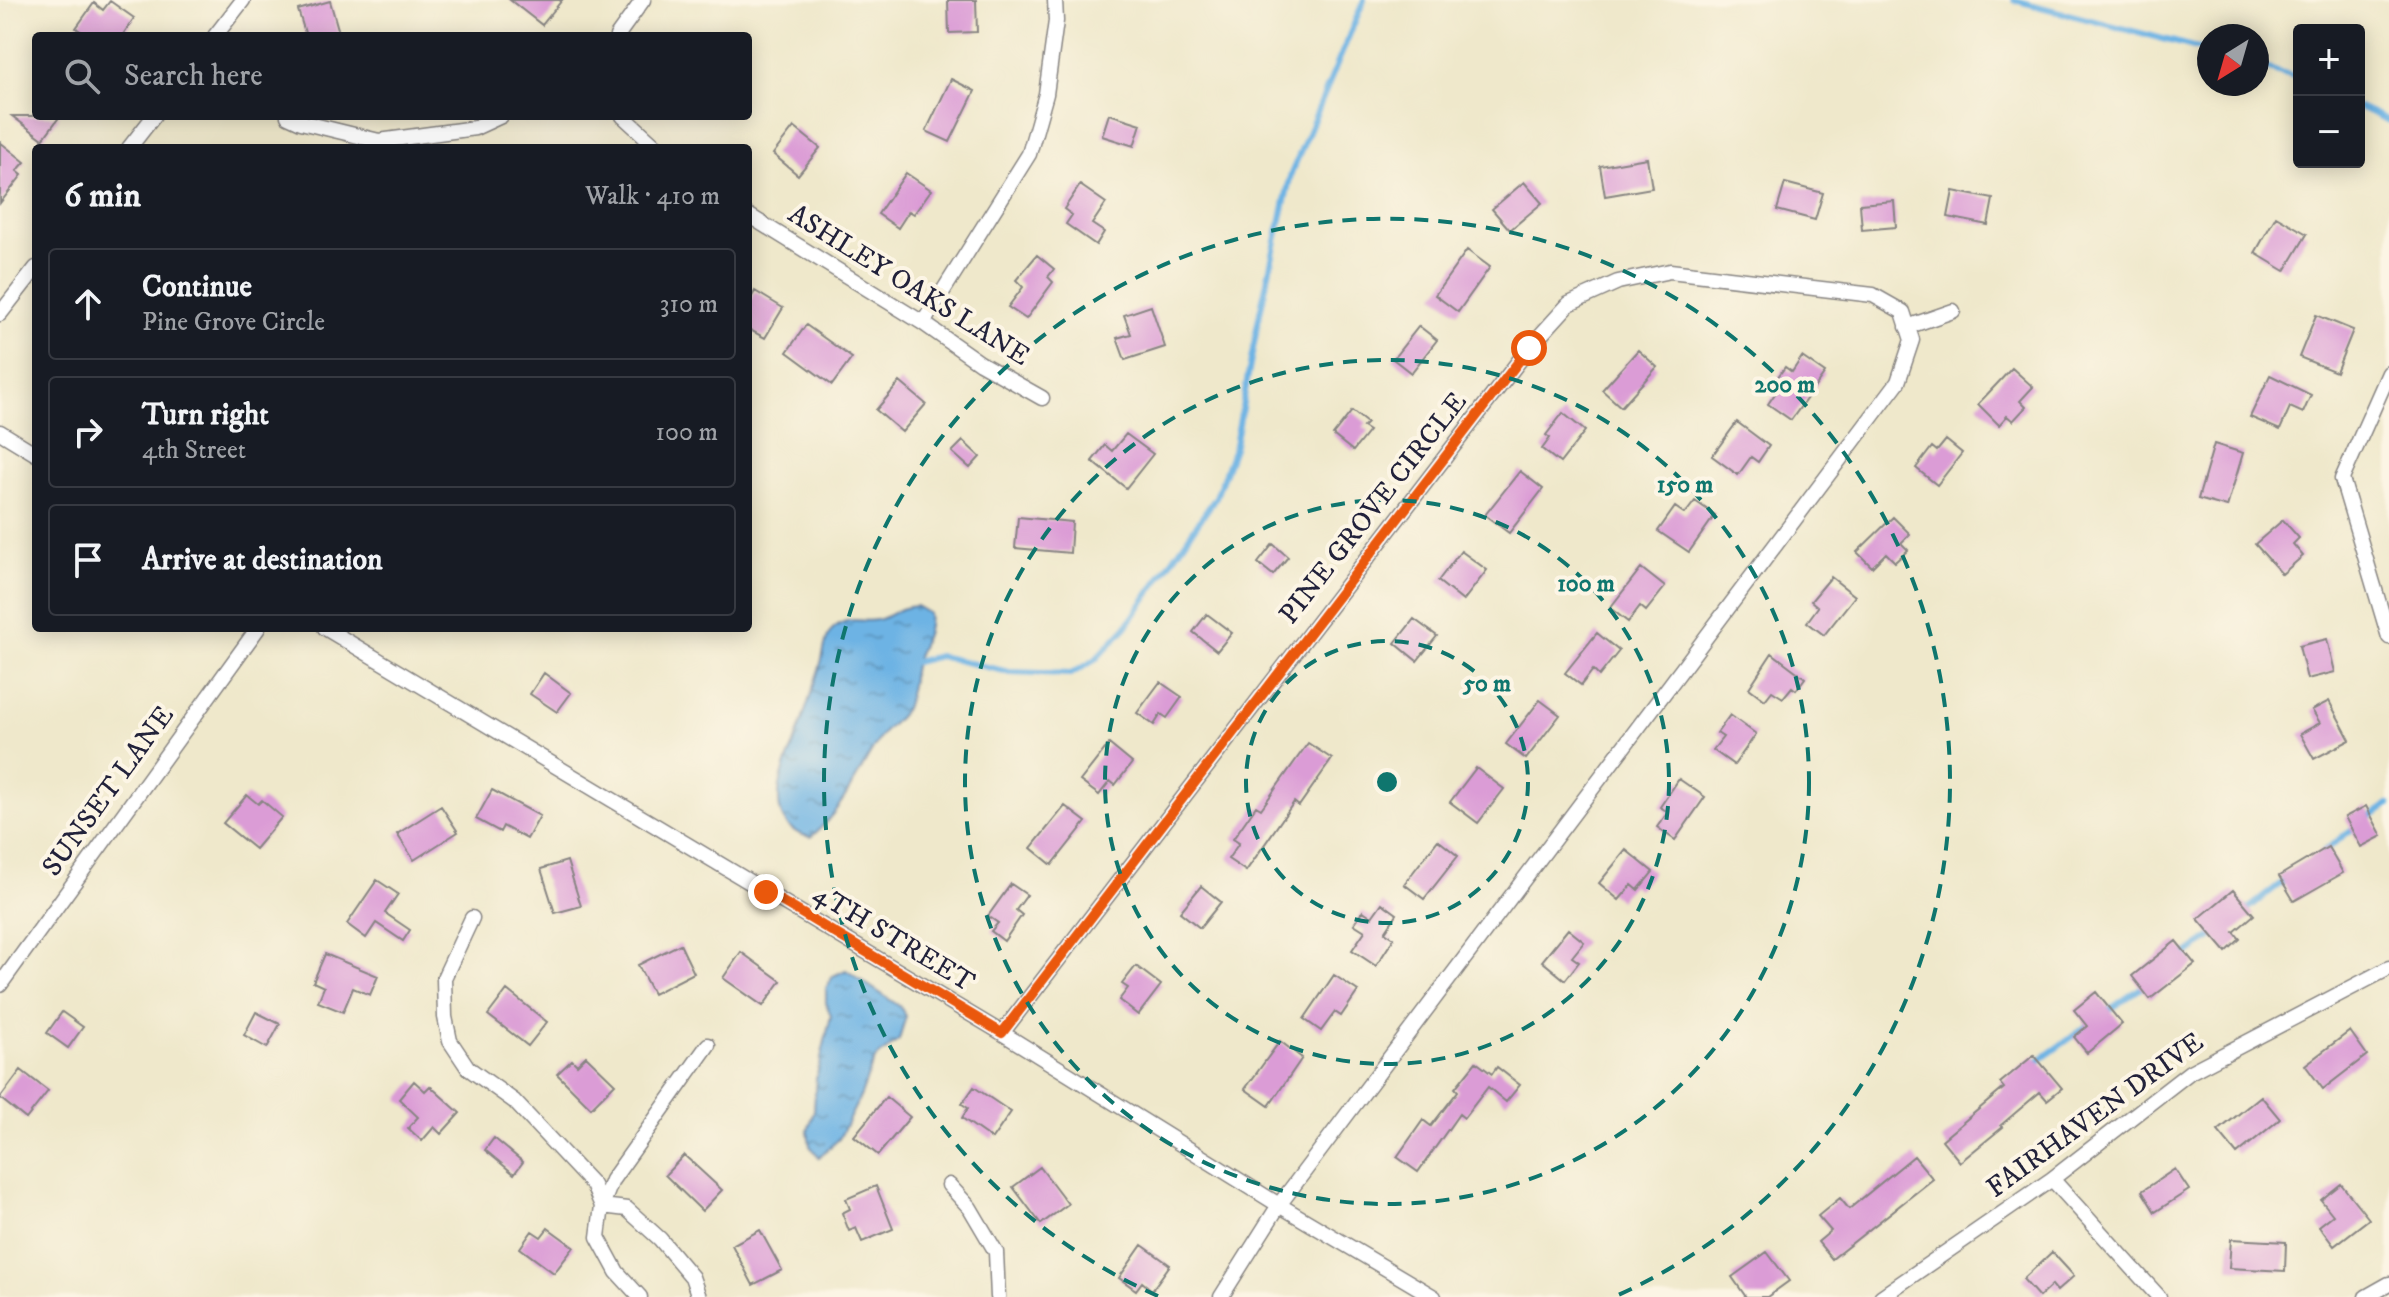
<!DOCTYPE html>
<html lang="en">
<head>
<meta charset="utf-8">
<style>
  :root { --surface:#171b24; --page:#20242c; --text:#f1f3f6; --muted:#9ea1a6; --line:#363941 }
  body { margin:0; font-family:"IM FELL DW Pica",serif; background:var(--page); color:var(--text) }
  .controls { position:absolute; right:24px; top:24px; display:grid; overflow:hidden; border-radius:8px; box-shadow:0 4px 20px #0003 }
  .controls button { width:72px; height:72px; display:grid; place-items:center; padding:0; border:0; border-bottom:2px solid var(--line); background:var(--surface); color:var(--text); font:40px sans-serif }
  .compass { position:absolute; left:2197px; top:24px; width:72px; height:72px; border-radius:50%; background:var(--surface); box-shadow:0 4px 20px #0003; rotate:217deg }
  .stop { position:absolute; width:24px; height:24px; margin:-18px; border:6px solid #ea580c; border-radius:50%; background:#fff }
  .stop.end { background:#ea580c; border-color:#fff; box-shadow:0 2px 8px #0008 }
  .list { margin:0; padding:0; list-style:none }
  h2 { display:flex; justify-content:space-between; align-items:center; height:104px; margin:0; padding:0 32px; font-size:34px }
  h2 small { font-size:26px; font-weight:400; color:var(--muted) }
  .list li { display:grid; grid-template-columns:52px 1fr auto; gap:24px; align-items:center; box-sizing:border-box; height:112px; margin:0 16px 16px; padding:0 16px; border:2px solid var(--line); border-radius:8px }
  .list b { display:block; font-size:30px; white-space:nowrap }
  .list p { margin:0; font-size:26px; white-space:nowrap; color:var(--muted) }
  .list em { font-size:26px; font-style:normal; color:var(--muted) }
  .icon { flex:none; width:44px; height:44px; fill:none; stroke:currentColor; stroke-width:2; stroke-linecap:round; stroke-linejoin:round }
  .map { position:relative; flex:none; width:2389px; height:1297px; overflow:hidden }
  .search { position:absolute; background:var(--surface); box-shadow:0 4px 20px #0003; left:32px; top:32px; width:720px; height:88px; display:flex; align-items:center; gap:20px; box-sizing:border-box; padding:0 28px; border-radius:8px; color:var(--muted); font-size:30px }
  .panel { position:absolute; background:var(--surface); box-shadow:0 4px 20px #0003; left:32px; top:144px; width:720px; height:488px; border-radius:8px }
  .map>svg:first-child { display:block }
  .water { fill:url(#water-ripples); stroke:#486a90; stroke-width:2 }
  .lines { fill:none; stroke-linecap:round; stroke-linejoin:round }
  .stream { stroke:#6db3e4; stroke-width:6 }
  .building { fill:#db9cd6 }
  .street-casing { stroke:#888583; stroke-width:17 }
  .street { stroke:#fff; stroke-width:14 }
  .route { stroke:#ea580c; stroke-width:10 }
  .ring { fill:none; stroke:#0f766e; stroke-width:4; stroke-dasharray:14 10 }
  .labels { text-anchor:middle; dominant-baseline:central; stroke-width:8; stroke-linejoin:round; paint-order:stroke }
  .street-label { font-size:28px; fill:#22223b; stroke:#fcf5e5 }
  .centre { fill:#0f766e; stroke:#fcf5e5; stroke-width:4 }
  .ring-label { font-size:24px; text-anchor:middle; font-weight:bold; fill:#0f766e; stroke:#fcf5e5; stroke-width:8; stroke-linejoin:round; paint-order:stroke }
</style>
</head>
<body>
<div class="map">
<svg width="2389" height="1297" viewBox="0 0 2389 1297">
  <defs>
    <pattern id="water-ripples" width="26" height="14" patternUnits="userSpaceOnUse" patternTransform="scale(2)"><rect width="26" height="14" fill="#6db3e4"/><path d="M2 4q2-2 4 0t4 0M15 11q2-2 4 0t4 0" fill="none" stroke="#5991ba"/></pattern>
  </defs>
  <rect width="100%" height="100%" fill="#fcf5e5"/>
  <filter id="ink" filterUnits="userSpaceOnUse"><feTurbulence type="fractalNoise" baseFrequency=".0125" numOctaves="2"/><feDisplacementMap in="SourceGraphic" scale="16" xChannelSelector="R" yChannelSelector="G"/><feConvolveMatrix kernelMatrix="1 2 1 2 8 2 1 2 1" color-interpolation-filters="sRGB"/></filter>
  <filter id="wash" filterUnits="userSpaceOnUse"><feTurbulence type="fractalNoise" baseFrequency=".006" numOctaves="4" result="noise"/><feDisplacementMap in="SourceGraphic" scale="32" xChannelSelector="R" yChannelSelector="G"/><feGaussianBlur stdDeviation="1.8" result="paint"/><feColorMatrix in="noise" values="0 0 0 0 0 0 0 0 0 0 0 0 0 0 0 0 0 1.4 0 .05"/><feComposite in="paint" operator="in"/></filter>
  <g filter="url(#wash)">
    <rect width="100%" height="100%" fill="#efe8cb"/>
    <path class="water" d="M 916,606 L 928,613 C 931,634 919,646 914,666 C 911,680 911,694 905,708 C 900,719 888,726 881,736 C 859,770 843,810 811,837 C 792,834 779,821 779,800 C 778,779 788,760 795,741 C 804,716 812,691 820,666 C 825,652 824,636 835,627 C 851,615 861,623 876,620 C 890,618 895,607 916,606 Z
      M 846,970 L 899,1006 L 906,1016 L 899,1040 L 876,1058 L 870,1070 L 861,1095 L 839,1139 L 819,1157 L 810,1146 L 808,1131 L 814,1110 L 816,1079 L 831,1016 L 826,1003 L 826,988 L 833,976 Z"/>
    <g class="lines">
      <path class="stream" d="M 2014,0 L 2209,51
        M 2257,65 L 2299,79
        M 2359,107 L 2389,121
        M 915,662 L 939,656 L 1009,672 L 1071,674 L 1095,660 L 1126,627 L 1216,497 L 1235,445 L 1259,317 L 1291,174 L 1364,0
        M 2365,820 L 2389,804
        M 2324,851 L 2356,826
        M 2244,912 L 2289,877
        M 2183,957 L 2217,933
        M 2105,1013 L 2145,985
        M 2034,1064 L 2090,1024"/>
    </g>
    <g id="blocks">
      <path class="building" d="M 510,0 L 562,0 L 542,25 Z
        M 948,0 L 976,0 L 977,32 L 949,33 Z
        M 110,1 L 134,18 L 122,36 L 88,36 L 76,28 L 94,3 L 103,10 Z
        M 330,1 L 340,36 L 306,36 L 298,10 Z
        M 951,79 L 975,91 L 950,142 L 926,131 Z
        M 1109,114 L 1141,124 L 1134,146 L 1102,136 Z
        M 12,116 L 60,116 L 43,139 Z
        M 794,127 L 820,148 L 798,175 L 773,154 Z
        M 0,142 L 25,162 L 17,171 L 22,175 L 0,203 Z
        M 1647,158 L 1652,188 L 1605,196 L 1600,166 Z
        M 906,173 L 931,190 L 914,214 L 909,211 L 898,228 L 878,214 Z
        M 1524,182 L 1542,203 L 1510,230 L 1492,209 Z
        M 1785,183 L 1823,193 L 1815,220 L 1777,210 Z
        M 1080,185 L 1106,203 L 1092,224 L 1104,232 L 1096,245 L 1066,224 L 1072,215 L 1064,209 Z
        M 1953,191 L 1993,199 L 1988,225 L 1948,217 Z
        M 1894,201 L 1896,227 L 1862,230 L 1860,204 Z
        M 2276,216 L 2307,234 L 2285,271 L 2255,253 Z
        M 1467,250 L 1490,267 L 1458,312 L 1435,295 Z
        M 1037,255 L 1054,269 L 1048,277 L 1053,282 L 1026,319 L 1008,307 L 1023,287 L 1016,280 Z
        M 755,291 L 783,308 L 765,338 L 748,329 L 748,304 Z
        M 1151,306 L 1165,347 L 1125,360 L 1117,338 L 1131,334 L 1124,315 Z
        M 2316,315 L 2353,330 L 2336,372 L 2299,357 Z
        M 806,325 L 852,358 L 832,385 L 787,352 Z
        M 1419,326 L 1437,340 L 1411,373 L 1393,359 Z
        M 1638,350 L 1657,367 L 1621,407 L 1602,390 Z
        M 1802,357 L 1825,373 L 1791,420 L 1768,404 L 1781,385 L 1775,381 L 1785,367 L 1792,372 Z
        M 2012,368 L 2033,387 L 2020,401 L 2026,407 L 2013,421 L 2007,416 L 1999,425 L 1978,404 Z
        M 2270,375 L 2311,395 L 2303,413 L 2290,407 L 2280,430 L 2250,417 Z
        M 900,382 L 926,404 L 902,432 L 876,410 Z
        M 1352,411 L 1367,423 L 1363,427 L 1369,431 L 1353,451 L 1333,435 Z
        M 1563,413 L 1585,431 L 1560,463 L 1542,449 L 1550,438 L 1546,435 Z
        M 1737,422 L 1769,446 L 1758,462 L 1751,457 L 1738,475 L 1712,456 Z
        M 1126,434 L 1153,454 L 1126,488 L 1092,461 L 1105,445 L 1112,451 Z
        M 1946,440 L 1962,453 L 1937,485 L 1916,468 L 1932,447 L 1937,451 Z
        M 963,441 L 980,457 L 970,468 L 952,452 Z
        M 2214,444 L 2243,453 L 2227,507 L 2198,499 Z
        M 1520,471 L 1543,489 L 1509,533 L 1485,515 Z
        M 1695,501 L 1715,515 L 1689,552 L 1658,531 L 1675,507 L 1685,514 Z
        M 1018,517 L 1072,522 L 1070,553 L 1015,548 Z
        M 1893,517 L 1910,534 L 1901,543 L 1908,550 L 1895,562 L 1886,553 L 1872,567 L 1857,552 Z
        M 2283,520 L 2299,538 L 2293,544 L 2303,556 L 2282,574 L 2255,544 Z
        M 1273,544 L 1288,557 L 1273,575 L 1258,563 Z
        M 1461,551 L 1487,570 L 1463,601 L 1438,581 Z
        M 1641,568 L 1665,587 L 1646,611 L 1640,606 L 1628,622 L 1610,608 Z
        M 1831,577 L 1855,596 L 1824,635 L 1807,622 L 1818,607 L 1811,601 Z
        M 1207,614 L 1232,633 L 1217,651 L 1193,632 Z
        M 1414,619 L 1437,636 L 1417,661 L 1395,643 Z
        M 1597,633 L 1619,651 L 1599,676 L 1593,670 L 1581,685 L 1565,673 Z
        M 2327,639 L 2335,672 L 2307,679 L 2299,646 Z
        M 1772,653 L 1805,678 L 1796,690 L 1792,687 L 1783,698 L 1772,691 L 1765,700 L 1749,688 Z
        M 544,673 L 571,693 L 557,712 L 530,694 Z
        M 1160,682 L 1182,697 L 1167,718 L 1161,714 L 1154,725 L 1137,713 Z
        M 1540,700 L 1560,715 L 1526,759 L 1506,744 Z
        M 2329,701 L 2350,740 L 2314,759 L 2300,734 L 2320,723 L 2312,710 Z
        M 1730,715 L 1756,734 L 1734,765 L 1713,750 L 1723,737 L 1717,733 Z
        M 1308,743 L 1332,759 L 1299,806 L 1294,802 L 1246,871 L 1228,859 L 1239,843 L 1233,839 L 1256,806 L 1261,809 Z
        M 1109,744 L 1132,763 L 1115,785 L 1110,781 L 1099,795 L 1080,781 Z
        M 1476,768 L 1504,789 L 1478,823 L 1450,802 Z
        M 1679,779 L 1705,797 L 1675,840 L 1657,827 L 1668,812 L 1660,807 Z
        M 492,790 L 540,816 L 527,839 L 503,826 L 500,832 L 476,819 Z
        M 247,795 L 258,804 L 262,800 L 282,817 L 255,849 L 223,823 Z
        M 441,806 L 458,832 L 414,860 L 397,834 Z
        M 1065,806 L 1086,822 L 1052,865 L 1031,848 Z
        M 2366,806 L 2382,836 L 2361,847 L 2345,817 Z
        M 1438,840 L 1458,856 L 1424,899 L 1404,884 Z
        M 2328,847 L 2343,873 L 2294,901 L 2279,876 Z
        M 1626,850 L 1653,872 L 1638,890 L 1632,885 L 1619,900 L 1599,883 Z
        M 567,861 L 581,906 L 555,913 L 541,869 Z
        M 377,880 L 398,894 L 385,913 L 410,930 L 403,941 L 376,923 L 366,938 L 347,924 Z
        M 1011,884 L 1027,895 L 1016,910 L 1022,915 L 1004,941 L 991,931 L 998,923 L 988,916 Z
        M 1201,886 L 1221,902 L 1200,928 L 1180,912 Z
        M 2233,890 L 2254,915 L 2234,932 L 2240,939 L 2226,952 L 2198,919 Z
        M 1382,903 L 1397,914 L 1385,932 L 1394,938 L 1376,966 L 1352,950 L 1365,931 L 1354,924 L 1363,911 L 1372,917 Z
        M 1568,929 L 1584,942 L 1572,957 L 1579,962 L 1565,980 L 1542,961 Z
        M 2176,941 L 2195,964 L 2150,999 L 2132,976 Z
        M 680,944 L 694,973 L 653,994 L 638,965 Z
        M 741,952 L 781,981 L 763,1006 L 723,978 Z
        M 325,954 L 378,976 L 370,995 L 353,988 L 343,1012 L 318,1002 L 324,987 L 313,982 Z
        M 1136,966 L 1161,985 L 1138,1015 L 1119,1000 L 1128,988 L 1122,984 Z
        M 1334,975 L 1358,991 L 1341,1016 L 1335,1012 L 1321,1031 L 1304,1019 Z
        M 507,990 L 547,1022 L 528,1046 L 488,1015 Z
        M 2096,992 L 2122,1024 L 2087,1053 L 2074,1037 L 2087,1026 L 2074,1010 Z
        M 62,1012 L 83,1027 L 68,1048 L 47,1033 Z
        M 256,1012 L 280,1024 L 267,1048 L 244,1035 Z
        M 2350,1031 L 2367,1055 L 2323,1089 L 2305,1065 Z
        M 1280,1041 L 1302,1058 L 1269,1106 L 1245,1089 Z
        M 2034,1055 L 2062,1088 L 2047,1100 L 2040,1092 L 2001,1125 L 2003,1127 L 1960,1162 L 1942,1140 L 2004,1088 L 2000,1083 Z
        M 586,1056 L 615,1084 L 591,1108 L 557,1074 L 572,1060 L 577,1065 Z
        M 1476,1062 L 1492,1074 L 1497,1067 L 1520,1085 L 1506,1102 L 1488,1087 L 1464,1118 L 1459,1114 L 1418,1172 L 1397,1157 L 1423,1120 L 1431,1126 L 1458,1091 L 1455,1088 Z
        M 21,1070 L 48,1091 L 26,1119 L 0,1098 Z
        M 414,1081 L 425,1091 L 430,1086 L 460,1113 L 441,1134 L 434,1127 L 422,1141 L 408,1128 L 418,1117 L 399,1099 Z
        M 974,1087 L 1011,1112 L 992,1139 L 962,1118 L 968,1108 L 962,1104 Z
        M 2261,1096 L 2280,1119 L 2237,1154 L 2218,1131 Z
        M 886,1097 L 910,1117 L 878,1155 L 854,1136 Z
        M 494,1138 L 523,1162 L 514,1174 L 485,1150 Z
        M 684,1155 L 722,1190 L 702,1211 L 665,1175 Z
        M 1914,1156 L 1933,1179 L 1832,1259 L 1818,1242 L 1831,1231 L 1818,1216 L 1840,1198 L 1849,1209 Z
        M 1040,1167 L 1068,1204 L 1041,1224 L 1013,1187 Z
        M 2175,1169 L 2189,1190 L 2155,1212 L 2142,1191 Z
        M 2341,1184 L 2369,1219 L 2334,1246 L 2319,1226 L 2333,1215 L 2321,1200 Z
        M 876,1186 L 893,1229 L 862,1242 L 856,1228 L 849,1231 L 842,1213 L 850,1209 L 846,1199 Z
        M 548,1228 L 574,1247 L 554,1273 L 520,1248 L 532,1231 L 541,1237 Z
        M 760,1230 L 782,1270 L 753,1285 L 732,1245 Z
        M 2231,1239 L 2286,1242 L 2285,1271 L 2229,1268 Z
        M 1142,1245 L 1170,1265 L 1152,1290 L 1142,1282 L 1136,1290 L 1119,1278 Z
        M 1767,1252 L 1789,1281 L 1767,1297 L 1746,1297 L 1732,1277 Z
        M 2052,1252 L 2074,1276 L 2057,1291 L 2052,1285 L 2039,1297 L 2023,1279 Z"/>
    </g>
  </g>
  <g filter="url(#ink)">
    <use href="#blocks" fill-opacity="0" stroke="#888583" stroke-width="2"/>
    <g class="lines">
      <defs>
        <path id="street" d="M 215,36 L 243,0
          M 617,36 L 643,0
          M 288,116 L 301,122 L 379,141 L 475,128 L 501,116
          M 623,116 L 658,148
          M 129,148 L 154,116
          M 748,215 L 923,323 L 980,363 L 1042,398
          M 0,314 L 36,268
          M 923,323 L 1029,154 L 1046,94 L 1056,21 L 1055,0
          M 1907,327 L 1953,311
          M 2389,373 L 2342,479 L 2389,637
          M 0,432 L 36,454
          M 325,628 L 1002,1033 L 1279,1205 L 1434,1297
          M 472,918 L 444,978 L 445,1017 L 450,1041 L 468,1068 L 514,1101 L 593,1185 L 602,1206 L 598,1237 L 617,1272 L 640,1297
          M 0,985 L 258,628
          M 1002,1033 L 1529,348 L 1569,304 L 1618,282 L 1670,271 L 1873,295 L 1903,312 L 1912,340 L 1898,382 L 1279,1205 L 1221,1297
          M 2052,1179 L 2159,1297
          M 949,1185 L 970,1208 L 996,1252 L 998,1297
          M 602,1206 L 612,1180 L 708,1045
          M 602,1206 L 627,1209 L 660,1239 L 692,1277 L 699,1297
          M 1881,1297 L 2052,1179 L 2190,1072 L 2389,968
          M 2366,1297 L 2389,1284"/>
      </defs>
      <use href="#street" class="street-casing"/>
      <use href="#street" class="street"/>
    </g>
  </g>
  <g class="lines" filter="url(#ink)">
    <path class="route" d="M 766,892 L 1002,1033 L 1529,348"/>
  </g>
  <g class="ring">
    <circle cx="1387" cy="782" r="141"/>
    <circle cx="1387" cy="782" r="282"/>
    <circle cx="1387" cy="782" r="422"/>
    <path d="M1158 1296A563 563 0 1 1 1616 1296"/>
  </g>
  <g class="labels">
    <g class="street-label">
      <text transform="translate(909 285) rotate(32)">ASHLEY OAKS LANE</text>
      <text transform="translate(1373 508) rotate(-52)">PINE GROVE CIRCLE</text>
      <text transform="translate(108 791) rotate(-54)">SUNSET LANE</text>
      <text transform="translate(894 938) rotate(31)">4TH STREET</text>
      <text transform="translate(2095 1115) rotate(-36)">FAIRHAVEN DRIVE</text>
    </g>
  </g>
  <circle cx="1387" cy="782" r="12" class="centre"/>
  <g class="ring-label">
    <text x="1785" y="392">200 m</text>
    <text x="1685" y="492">150 m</text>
    <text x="1586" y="591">100 m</text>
    <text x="1487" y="691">50 m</text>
  </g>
</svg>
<div class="controls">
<button>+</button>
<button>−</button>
</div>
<svg class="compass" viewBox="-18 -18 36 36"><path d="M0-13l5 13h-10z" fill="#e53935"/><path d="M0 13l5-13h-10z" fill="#9ea1a6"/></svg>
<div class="stop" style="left:1529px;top:348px"></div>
<div class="stop end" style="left:766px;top:892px"></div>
<div class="search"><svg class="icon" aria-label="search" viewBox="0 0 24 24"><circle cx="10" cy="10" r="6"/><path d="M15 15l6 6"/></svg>Search here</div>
<section class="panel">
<h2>6 min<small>Walk · 410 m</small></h2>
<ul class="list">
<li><svg class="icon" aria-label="ahead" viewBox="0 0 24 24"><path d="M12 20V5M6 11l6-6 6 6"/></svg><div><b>Continue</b><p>Pine Grove Circle</p></div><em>310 m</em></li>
<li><svg class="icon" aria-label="right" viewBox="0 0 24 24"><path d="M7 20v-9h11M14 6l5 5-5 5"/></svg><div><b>Turn right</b><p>4th Street</p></div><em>100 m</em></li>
<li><svg class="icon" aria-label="arrive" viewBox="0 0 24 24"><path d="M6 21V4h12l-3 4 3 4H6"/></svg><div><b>Arrive at destination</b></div></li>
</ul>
</section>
</div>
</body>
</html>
